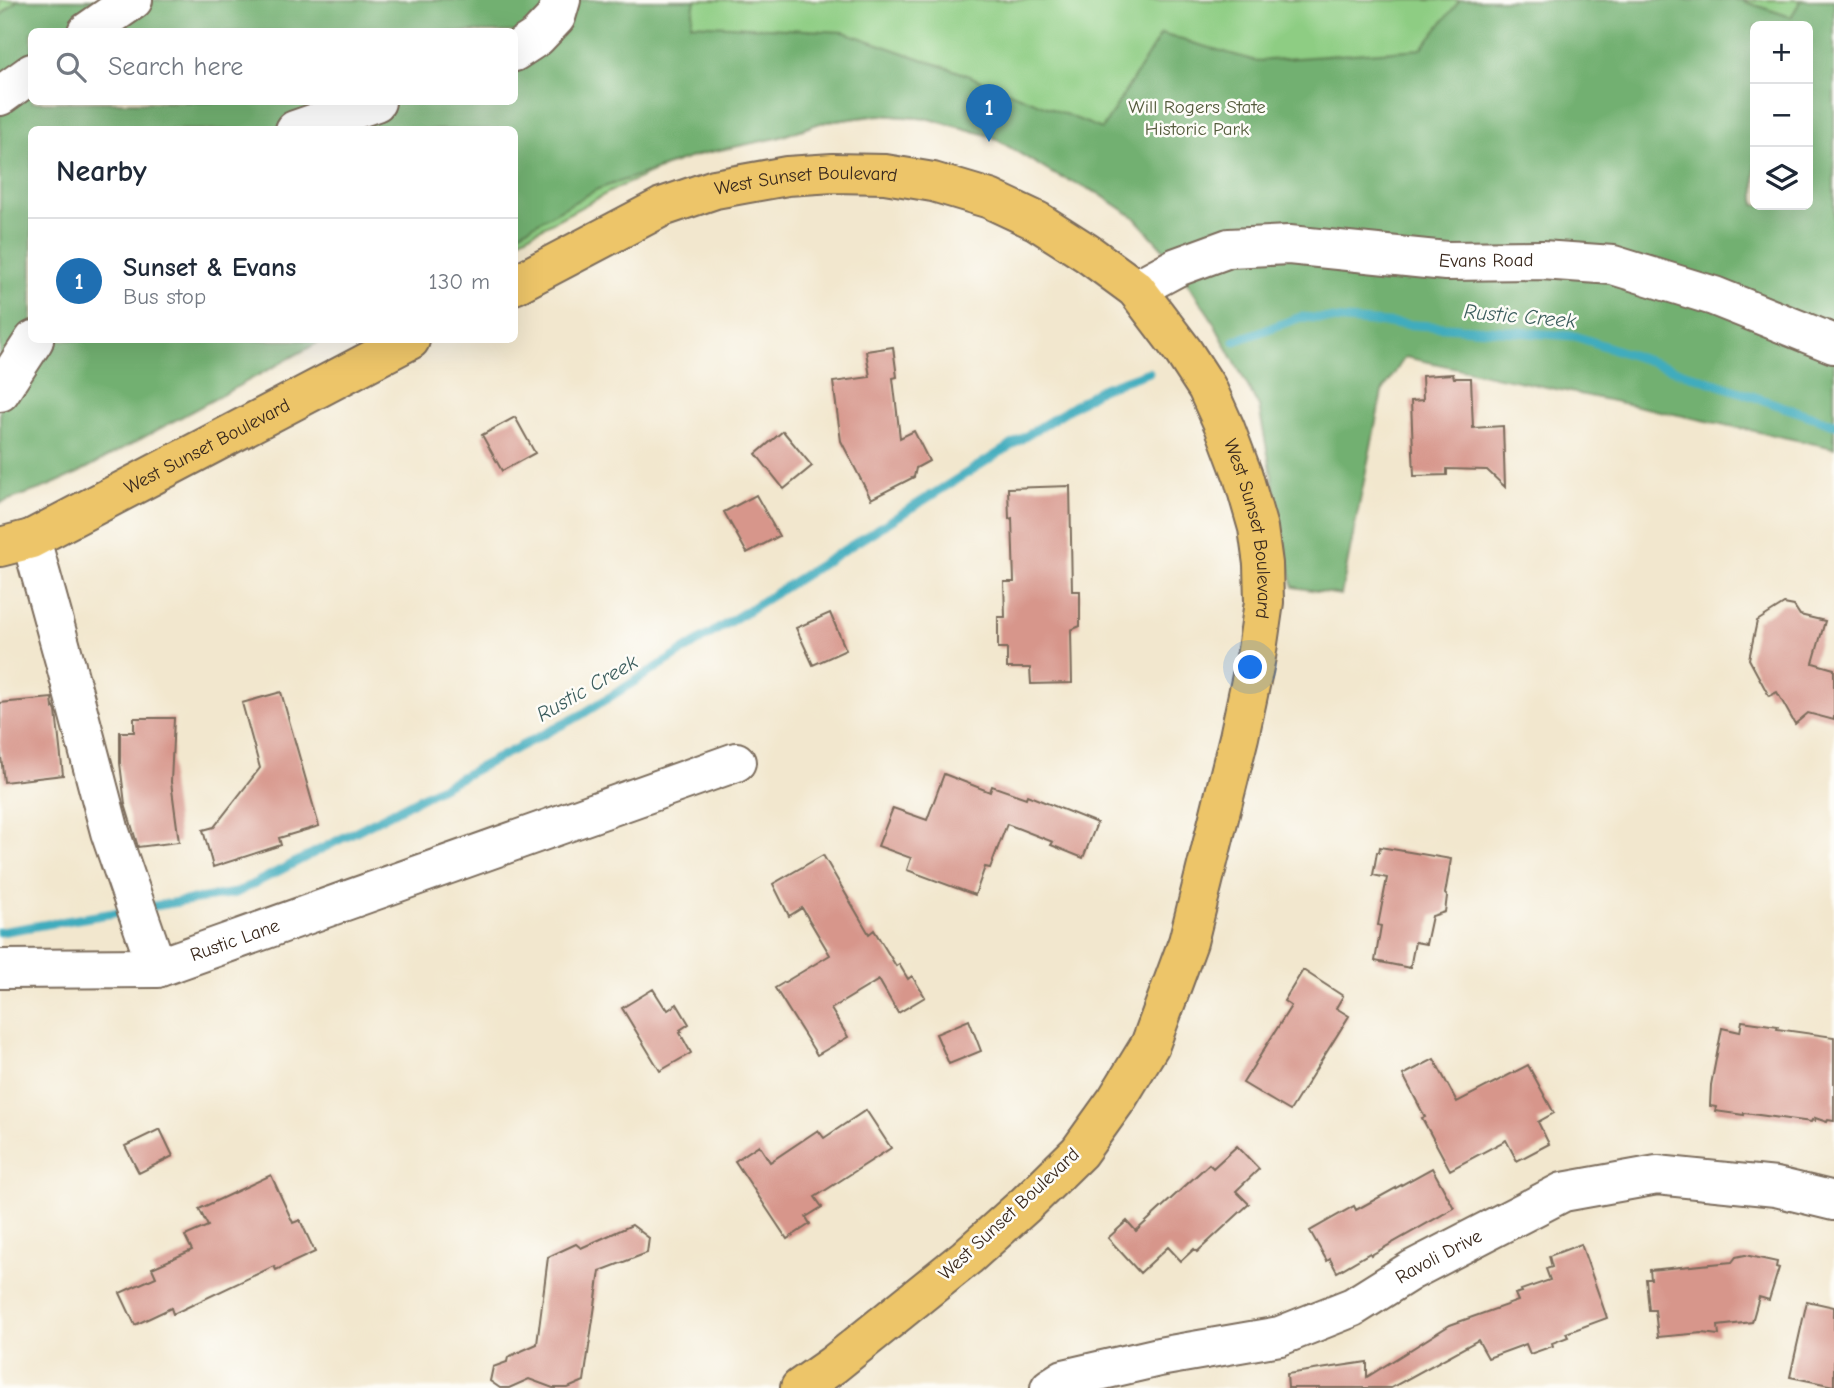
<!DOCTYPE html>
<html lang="en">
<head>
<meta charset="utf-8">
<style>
  :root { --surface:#fff; --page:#f6f6f7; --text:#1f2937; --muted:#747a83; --line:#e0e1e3; --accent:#1f6fb2 }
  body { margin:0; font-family:"Comic Neue",sans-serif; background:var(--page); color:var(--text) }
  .controls { position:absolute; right:21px; top:21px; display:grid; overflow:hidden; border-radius:10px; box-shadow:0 7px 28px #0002 }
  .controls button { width:63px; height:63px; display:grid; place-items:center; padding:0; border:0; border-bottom:2px solid var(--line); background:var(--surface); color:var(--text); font:35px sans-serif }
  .you { position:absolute; left:1251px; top:668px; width:24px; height:24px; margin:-18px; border:5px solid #fff; border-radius:50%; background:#1a73e8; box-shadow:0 0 0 10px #1a73e833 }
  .badge { display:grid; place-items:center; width:46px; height:46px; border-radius:50%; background:var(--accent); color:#fff; font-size:23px; font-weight:700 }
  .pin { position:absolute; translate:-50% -58px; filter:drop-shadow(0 2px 4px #0008) }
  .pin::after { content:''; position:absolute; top:37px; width:24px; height:21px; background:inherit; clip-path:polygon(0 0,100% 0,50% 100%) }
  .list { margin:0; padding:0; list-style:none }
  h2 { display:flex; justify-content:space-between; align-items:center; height:91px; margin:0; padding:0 28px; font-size:30px }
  h2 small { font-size:23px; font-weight:400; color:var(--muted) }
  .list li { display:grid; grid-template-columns:46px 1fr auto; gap:21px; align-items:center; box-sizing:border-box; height:126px; padding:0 28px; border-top:2px solid var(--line) }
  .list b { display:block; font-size:26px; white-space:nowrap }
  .list p { margin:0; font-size:23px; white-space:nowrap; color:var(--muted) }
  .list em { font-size:23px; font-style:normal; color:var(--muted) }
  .icon { flex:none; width:38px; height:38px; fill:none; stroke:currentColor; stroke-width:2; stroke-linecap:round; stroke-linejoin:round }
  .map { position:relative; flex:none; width:1834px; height:1388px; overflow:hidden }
  .search { position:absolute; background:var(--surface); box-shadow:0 7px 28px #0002; left:28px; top:28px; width:490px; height:77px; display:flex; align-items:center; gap:18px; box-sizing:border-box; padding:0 24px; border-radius:10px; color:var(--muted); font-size:26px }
  .panel { position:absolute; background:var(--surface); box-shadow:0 7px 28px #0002; left:28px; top:126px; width:490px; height:217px; border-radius:10px }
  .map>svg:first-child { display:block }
  .green { fill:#8ecd83; stroke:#647c50; stroke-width:2; fill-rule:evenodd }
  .forest { fill:#72b071; stroke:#566d48; stroke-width:2; fill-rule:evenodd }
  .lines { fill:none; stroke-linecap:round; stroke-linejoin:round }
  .stream { stroke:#3facbd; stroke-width:9 }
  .building { fill:#d7968b }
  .minor-casing { stroke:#7b6c5c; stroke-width:42 }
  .major-casing { stroke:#7b6c5c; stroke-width:42 }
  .minor { stroke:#fff; stroke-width:38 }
  .major { stroke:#edc569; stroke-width:38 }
  .labels { text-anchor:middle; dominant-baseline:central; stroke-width:5; stroke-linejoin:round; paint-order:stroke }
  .park-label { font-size:19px; fill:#545b3c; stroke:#fdfcf7 }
  .street-label { font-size:19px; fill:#3b2a1e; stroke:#fdfcf7 }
  .water-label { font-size:21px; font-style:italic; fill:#3d5e5e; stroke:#fdfcf7 }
</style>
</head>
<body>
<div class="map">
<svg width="1834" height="1388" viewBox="0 0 1834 1388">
  <rect width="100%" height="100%" fill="#fdfcf7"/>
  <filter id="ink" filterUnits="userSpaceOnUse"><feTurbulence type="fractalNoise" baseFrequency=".0143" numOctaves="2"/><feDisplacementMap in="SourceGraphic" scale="14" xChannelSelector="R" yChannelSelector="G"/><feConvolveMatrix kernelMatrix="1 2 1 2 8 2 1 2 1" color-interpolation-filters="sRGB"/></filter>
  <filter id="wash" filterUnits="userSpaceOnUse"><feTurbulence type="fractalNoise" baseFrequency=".00686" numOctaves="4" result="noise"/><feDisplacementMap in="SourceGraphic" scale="28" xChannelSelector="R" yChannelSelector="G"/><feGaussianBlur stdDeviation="1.57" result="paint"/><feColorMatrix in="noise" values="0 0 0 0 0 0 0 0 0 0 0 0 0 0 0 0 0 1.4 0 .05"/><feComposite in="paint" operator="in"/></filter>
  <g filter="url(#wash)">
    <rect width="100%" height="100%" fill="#f2e7ce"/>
    <path class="green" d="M 0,0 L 1834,0 L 1834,298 L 1167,253 L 1134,217 L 1098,193 L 1052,173 L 991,136 L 930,119 L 880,115 L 820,123 L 777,138 L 746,143 L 701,154 L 673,163 L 617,188 L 515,242 L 514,32 L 32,32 L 32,102 L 0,135 ZM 1755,26 L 1808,26 L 1808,205 L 1755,205 Z"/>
    <path class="forest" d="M 18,0 L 695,0 L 691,24 L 844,32 L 962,73 L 1102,129 L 1161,34 L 1256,61 L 1421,49 L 1460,0 L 1740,0 L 1791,17 L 1801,0 L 1834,0 L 1834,448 L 1405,357 L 1382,392 L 1341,595 L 1293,587 L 1259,407 L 1210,316 L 1167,253 L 1134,217 L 1098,193 L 1052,173 L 991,136 L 930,119 L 880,115 L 820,123 L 777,138 L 701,154 L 598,189 L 515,235 L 514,130 L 32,130 L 32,340 L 323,340 L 78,473 L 46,487 L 0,503 L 0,16 ZM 1755,26 L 1808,26 L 1808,205 L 1755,205 ZM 32,32 L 514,32 L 514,102 L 32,102 Z"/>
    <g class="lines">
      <path class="stream" d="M 1235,341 L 1301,317 L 1575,336 L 1834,424
        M 147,907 L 236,893 L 581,715 L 1101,389 L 1149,372
        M 0,932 L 126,911"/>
    </g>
    <g id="blocks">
      <path class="building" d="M 893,347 L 897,377 L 893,378 L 900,438 L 914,431 L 929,461 L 916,468 L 914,477 L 871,499 L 841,441 L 833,382 L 870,377 L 866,351 Z
        M 1453,374 L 1454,378 L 1471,378 L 1473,428 L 1503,426 L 1505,487 L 1487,470 L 1447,469 L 1447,475 L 1414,476 L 1411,401 L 1423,400 L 1422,376 Z
        M 515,417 L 535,453 L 502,471 L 482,435 Z
        M 783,431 L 812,466 L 784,489 L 756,454 Z
        M 1070,486 L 1072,591 L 1080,591 L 1080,626 L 1071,630 L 1072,683 L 1031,684 L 1030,668 L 1007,668 L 1007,648 L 998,648 L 998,617 L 1005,617 L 1004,582 L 1014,582 L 1012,518 L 1009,519 L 1008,488 Z
        M 756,495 L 779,536 L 747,553 L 724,512 Z
        M 1784,604 L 1794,606 L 1800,615 L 1825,621 L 1813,663 L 1834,669 L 1834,720 L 1808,713 L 1795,724 L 1777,692 L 1769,696 L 1749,659 L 1757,621 Z
        M 830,613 L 846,650 L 813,665 L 796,628 Z
        M 281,692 L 319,826 L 279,838 L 281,845 L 213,867 L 203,830 L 214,827 L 260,768 L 242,703 Z
        M 52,698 L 53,708 L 54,707 L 56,712 L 63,775 L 4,782 L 0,748 L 0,703 Z
        M 134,718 L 174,718 L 171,782 L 179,842 L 138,847 L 125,804 L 120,763 L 120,732 L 134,732 Z
        M 944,774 L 990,792 L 992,786 L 1026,798 L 1027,795 L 1097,823 L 1083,858 L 1051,845 L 1053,842 L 1007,824 L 990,868 L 985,867 L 975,895 L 907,870 L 911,858 L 878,846 L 893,808 L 927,820 Z
        M 1380,847 L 1451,859 L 1445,894 L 1447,896 L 1445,912 L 1432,916 L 1426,944 L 1415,942 L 1410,968 L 1375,961 L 1381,926 L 1378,925 L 1387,878 L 1373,875 L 1377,852 L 1379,852 Z
        M 823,855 L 869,934 L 874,930 L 896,966 L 899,964 L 908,979 L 912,976 L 925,997 L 898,1013 L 879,980 L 831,1009 L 848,1037 L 817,1055 L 775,988 L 830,955 L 802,908 L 789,916 L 773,884 Z
        M 1303,970 L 1343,996 L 1336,1008 L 1349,1016 L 1290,1111 L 1243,1083 L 1291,1006 L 1284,1001 Z
        M 653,989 L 665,1008 L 666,1007 L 668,1010 L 677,1004 L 689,1024 L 680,1030 L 682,1032 L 680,1033 L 691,1053 L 660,1071 L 622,1008 Z
        M 969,1020 L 981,1051 L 949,1064 L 936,1034 Z
        M 1742,1021 L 1778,1026 L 1777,1029 L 1834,1037 L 1834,1121 L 1828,1120 L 1827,1122 L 1815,1118 L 1815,1121 L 1812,1120 L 1811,1122 L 1744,1113 L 1744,1115 L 1715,1111 L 1716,1107 L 1710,1106 L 1711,1085 L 1722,1028 L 1740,1032 Z
        M 1434,1059 L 1457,1102 L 1528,1065 L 1554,1113 L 1538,1122 L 1549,1144 L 1517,1161 L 1506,1140 L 1450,1170 L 1422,1118 L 1425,1117 L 1403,1075 Z
        M 866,1110 L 891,1148 L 815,1197 L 822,1207 L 806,1217 L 810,1224 L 787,1239 L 735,1161 L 759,1145 L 770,1162 L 818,1130 L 824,1138 Z
        M 160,1129 L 173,1156 L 139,1173 L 125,1146 Z
        M 1237,1146 L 1259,1169 L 1236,1191 L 1249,1204 L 1197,1252 L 1194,1249 L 1181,1261 L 1168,1247 L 1140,1273 L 1108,1238 L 1127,1221 L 1136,1231 L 1209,1164 L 1213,1168 Z
        M 1432,1168 L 1454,1208 L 1371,1255 L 1370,1253 L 1337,1272 L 1330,1259 L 1327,1261 L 1310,1231 L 1354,1206 L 1356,1210 Z
        M 271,1175 L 293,1223 L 300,1220 L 315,1252 L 276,1270 L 274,1266 L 173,1314 L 171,1308 L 135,1325 L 120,1293 L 156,1277 L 152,1268 L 192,1250 L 185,1236 L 208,1226 L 199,1209 Z
        M 632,1225 L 649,1238 L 647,1253 L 600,1271 L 584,1381 L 568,1388 L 553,1388 L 529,1379 L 509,1388 L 500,1388 L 490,1381 L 493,1367 L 507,1362 L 508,1357 L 537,1344 L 548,1257 L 576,1244 L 581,1248 Z
        M 1581,1244 L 1607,1318 L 1566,1333 L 1568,1337 L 1552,1343 L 1553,1346 L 1530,1354 L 1526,1344 L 1488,1358 L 1478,1340 L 1391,1388 L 1288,1388 L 1287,1374 L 1367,1362 L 1367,1377 L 1450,1325 L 1518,1301 L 1515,1294 L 1522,1292 L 1521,1290 L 1550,1280 L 1546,1269 L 1552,1267 L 1549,1256 Z
        M 1745,1255 L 1777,1262 L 1776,1267 L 1779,1268 L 1769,1300 L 1759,1297 L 1752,1322 L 1718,1326 L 1719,1335 L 1702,1333 L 1658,1337 L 1655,1310 L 1649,1310 L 1646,1279 L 1651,1279 L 1650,1270 L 1732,1262 L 1736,1257 Z
        M 1807,1301 L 1834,1307 L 1834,1386 L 1790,1377 Z"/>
    </g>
  </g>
  <g filter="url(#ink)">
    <use href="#blocks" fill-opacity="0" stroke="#7b6c5c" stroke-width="2"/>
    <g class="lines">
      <defs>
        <g id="minor">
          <path d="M 87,32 L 133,0"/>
          <path d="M 514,52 L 537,37 L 556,17 L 561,0"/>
          <path d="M 0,96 L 32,73"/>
          <path d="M 295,130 L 376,102"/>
          <path id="s1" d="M 1136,289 L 1177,267 L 1229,248 L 1289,245 L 1446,261 L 1542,260 L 1613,265 L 1714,296 L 1834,344"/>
          <path d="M 0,392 L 34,340"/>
          <path id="s2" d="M 31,539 L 65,662 L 110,832 L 157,968 L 736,762"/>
          <path d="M 0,969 L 157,968"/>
          <path id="s3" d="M 1050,1388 L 1064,1379 L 1159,1357 L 1280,1336 L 1353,1307 L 1412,1270 L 1563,1192 L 1657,1175 L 1776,1187 L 1834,1201"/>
        </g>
        <g id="major">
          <path id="s4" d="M 514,285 L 662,207 L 715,189 L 787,176 L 833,173 L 885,174 L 933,182 L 990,199 L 1037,221 L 1087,253 L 1136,289 L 1183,351 L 1207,388 L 1225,428 L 1243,476 L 1258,528 L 1263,564 L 1264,602 L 1256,657 L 1239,737 L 1188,942 L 1150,1045 L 1117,1099 L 1079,1152 L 1025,1205 L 967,1257 L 833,1365 L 800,1388"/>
          <path id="s5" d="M 0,547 L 31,539 L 410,340"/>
        </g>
      </defs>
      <use href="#minor" class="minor-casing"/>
      <use href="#major" class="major-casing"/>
      <use href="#minor" class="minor"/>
      <use href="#major" class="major"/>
    </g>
  </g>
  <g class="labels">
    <g class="park-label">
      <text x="1197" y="107">Will Rogers State<tspan x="1197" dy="22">Historic Park</tspan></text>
    </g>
    <g class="street-label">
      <text stroke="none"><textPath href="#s4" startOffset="315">West Sunset Boulevard</textPath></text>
      <text stroke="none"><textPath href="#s1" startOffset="360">Evans Road</textPath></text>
      <text stroke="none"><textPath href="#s5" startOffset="231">West Sunset Boulevard</textPath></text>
      <text stroke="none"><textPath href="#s4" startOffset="945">West Sunset Boulevard</textPath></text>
      <text stroke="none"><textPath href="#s2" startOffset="530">Rustic Lane</textPath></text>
      <text transform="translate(1009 1214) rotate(-43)">West Sunset Boulevard</text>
      <text stroke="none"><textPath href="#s3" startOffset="415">Ravoli Drive</textPath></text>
    </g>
    <g class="water-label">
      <text transform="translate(1520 316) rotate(5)">Rustic Creek</text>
      <text transform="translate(587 688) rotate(-30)">Rustic Creek</text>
    </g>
  </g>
</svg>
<div class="controls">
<button>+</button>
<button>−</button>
<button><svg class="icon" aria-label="layers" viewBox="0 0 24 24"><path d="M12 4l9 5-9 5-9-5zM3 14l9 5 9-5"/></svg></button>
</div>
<div class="you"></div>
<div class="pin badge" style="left:989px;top:142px">1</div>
<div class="search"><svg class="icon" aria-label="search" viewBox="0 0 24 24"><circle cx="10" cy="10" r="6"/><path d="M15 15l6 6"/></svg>Search here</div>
<section class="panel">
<h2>Nearby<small></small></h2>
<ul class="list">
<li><span class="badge">1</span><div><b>Sunset &amp; Evans</b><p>Bus stop</p></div><em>130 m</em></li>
</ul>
</section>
</div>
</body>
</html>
